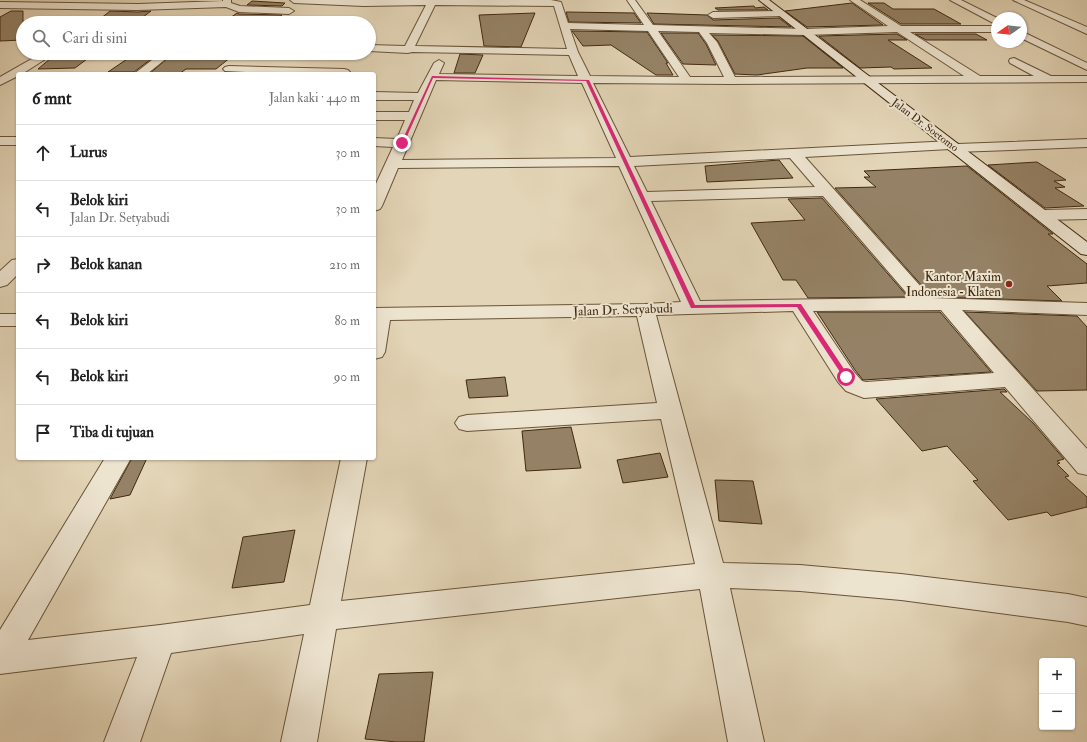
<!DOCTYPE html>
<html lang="id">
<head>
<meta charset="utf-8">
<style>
  :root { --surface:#fff; --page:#f6f6f6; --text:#222; --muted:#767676; --line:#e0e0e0 }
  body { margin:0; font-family:"IM FELL Double Pica",serif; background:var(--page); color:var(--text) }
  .controls { position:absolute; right:12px; bottom:12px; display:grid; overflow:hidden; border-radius:4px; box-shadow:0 1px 3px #0004 }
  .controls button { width:36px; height:36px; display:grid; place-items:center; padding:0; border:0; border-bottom:1px solid var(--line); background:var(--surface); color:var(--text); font:20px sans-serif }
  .compass { position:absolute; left:991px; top:12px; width:36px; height:36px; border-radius:50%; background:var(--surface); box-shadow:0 1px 3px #0004; rotate:256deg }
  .stop { position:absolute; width:12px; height:12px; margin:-9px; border:3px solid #db2777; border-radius:50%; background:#fff }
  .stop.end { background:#db2777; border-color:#fff; box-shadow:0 1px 4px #0008 }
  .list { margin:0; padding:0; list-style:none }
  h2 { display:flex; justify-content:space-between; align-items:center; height:52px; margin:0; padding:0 16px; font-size:17px }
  h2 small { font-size:13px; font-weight:400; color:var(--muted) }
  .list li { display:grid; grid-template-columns:26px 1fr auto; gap:12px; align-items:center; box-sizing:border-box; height:56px; padding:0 16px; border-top:1px solid var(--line) }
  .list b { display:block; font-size:15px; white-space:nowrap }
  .list p { margin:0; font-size:13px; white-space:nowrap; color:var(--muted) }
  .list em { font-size:13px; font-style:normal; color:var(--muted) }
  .icon { flex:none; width:22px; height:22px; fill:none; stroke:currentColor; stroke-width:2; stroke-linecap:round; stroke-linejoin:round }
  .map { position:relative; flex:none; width:1087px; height:742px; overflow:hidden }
  .search { position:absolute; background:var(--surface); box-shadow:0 1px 3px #0004; left:16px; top:16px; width:360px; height:44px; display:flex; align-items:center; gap:10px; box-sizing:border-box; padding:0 14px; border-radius:22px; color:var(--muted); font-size:15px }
  .panel { position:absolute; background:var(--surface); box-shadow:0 1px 3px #0004; left:16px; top:72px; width:360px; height:388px; border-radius:4px }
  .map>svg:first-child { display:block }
  .building { fill:#958266; stroke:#40290f }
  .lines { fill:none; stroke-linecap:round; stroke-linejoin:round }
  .street-casing { stroke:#695439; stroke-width:2 }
  .secondary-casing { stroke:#40290f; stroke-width:2 }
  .street { fill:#ede4d0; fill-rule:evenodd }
  .secondary { fill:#ede4d0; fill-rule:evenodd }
  .route { fill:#db2777 }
  .poi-dot { fill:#8f2418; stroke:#ede4d0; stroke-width:1.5 }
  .labels { text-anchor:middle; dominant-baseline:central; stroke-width:4; stroke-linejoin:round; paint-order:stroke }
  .far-street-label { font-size:11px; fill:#40290f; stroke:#ede4d0 }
  .poi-label { font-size:13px; fill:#40290f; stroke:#ede4d0; text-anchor:end }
  .street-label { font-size:13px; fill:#40290f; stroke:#ede4d0 }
</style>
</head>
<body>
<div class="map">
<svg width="1087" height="742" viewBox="0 0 1087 742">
  <rect width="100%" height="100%" fill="#e3d5b7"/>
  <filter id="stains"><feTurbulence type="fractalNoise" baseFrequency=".005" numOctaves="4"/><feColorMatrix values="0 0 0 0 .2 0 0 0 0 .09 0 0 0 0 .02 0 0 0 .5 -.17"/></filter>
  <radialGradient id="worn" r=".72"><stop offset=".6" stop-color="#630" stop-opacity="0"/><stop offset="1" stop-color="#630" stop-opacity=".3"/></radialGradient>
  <path class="building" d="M 252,1 L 285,3 L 282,6 L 247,5 Z
    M 852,3 L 883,25 L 807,27 L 785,11 Z
    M 868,3 L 884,3 L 893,9 L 934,9 L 961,24 L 901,24 Z
    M 754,6 L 755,8 L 764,7 L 768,10 L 718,10 L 715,8 Z
    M 11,11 L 23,11 L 23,40 L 0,41 L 0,17 Z
    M 110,11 L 138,12 L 151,11 L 135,23 L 95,23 Z
    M 566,12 L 634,13 L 641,23 L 569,22 Z
    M 237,13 L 239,14 L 282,15 L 272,23 L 223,23 Z
    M 535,13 L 521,47 L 484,46 L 479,15 Z
    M 647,13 L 707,15 L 713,20 L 779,18 L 791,27 L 654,24 Z
    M 572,31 L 647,32 L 668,63 L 666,63 L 673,75 L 656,75 L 611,45 L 583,46 Z
    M 661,33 L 698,33 L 706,44 L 716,65 L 683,64 Z
    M 897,34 L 907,40 L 888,40 L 932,68 L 894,69 L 891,67 L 860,68 L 819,36 Z
    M 915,34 L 976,34 L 987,40 L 926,40 Z
    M 712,35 L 803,36 L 843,68 L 807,68 L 757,75 L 735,74 L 718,41 Z
    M 57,53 L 95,53 L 75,68 L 38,69 Z
    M 136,53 L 159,53 L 134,72 L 108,72 Z
    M 174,53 L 236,53 L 216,69 L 186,69 L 179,74 L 149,74 Z
    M 460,54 L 483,55 L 475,73 L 454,73 Z
    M 779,160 L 793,178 L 707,182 L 705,166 Z
    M 1037,162 L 1066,180 L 1054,181 L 1065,187 L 1055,188 L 1084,206 L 1045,208 L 988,165 Z
    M 967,166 L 1053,234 L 1048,234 L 1087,264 L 1087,283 L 1047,286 L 1062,301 L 932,297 L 835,188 L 876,187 L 864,177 L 870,177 L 864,171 Z
    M 822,198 L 908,297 L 808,298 L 796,280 L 783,280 L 751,223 L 805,220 L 788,199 Z
    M 817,312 L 940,312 L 991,372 L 863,380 L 855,370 Z
    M 965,312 L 1077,316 L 1087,327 L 1087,390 L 1037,391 Z
    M 505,377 L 508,396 L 469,398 L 466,380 Z
    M 1004,389 L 1007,392 L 1000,392 L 1033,423 L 1064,459 L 1057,461 L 1060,463 L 1057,464 L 1069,476 L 1065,477 L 1087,497 L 1087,507 L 1051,516 L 1047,512 L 1008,520 L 973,481 L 978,480 L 947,446 L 922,451 L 876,399 Z
    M 571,427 L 581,468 L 526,471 L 522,431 Z
    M 660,453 L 668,477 L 623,483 L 617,460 Z
    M 132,458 L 147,458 L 130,495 L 110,499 Z
    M 715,480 L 753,481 L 762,524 L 719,521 Z
    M 295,530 L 284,582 L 232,588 L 243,537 Z
    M 433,672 L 424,742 L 397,742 L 365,739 L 379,674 Z"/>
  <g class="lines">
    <defs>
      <path id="street" d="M 223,0 L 231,0 L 231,3 L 240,6 L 289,8 L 294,11 L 289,14 L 239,12 L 226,7 L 138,10 L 0,8 L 0,2 L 138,4 L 223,1 Z
        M 290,0 L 551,0 L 561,2 L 568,23 L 644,25 L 627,0 L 635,0 L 653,25 L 805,29 L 888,26 L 850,0 L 860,0 L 901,26 L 997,26 L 997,32 L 910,32 L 980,76 L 1034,76 L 1010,63 L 1009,61 L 1010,59 L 1014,58 L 1051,76 L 1087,76 L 1087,82 L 731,84 L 593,83 L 630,157 L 952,141 L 958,144 L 1087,139 L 1087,147 L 956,152 L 950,149 L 805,157 L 931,298 L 1087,303 L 1087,315 L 962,310 L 1087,449 L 1087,475 L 1078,473 L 1005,387 L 864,398 L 846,391 L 838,382 L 793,311 L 656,315 L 723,563 L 800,565 L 901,574 L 1068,594 L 1087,598 L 1087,626 L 1068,622 L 901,600 L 800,591 L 730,588 L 764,742 L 728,742 L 700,589 L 336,629 L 317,742 L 281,742 L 304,634 L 171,653 L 140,742 L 104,742 L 137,657 L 0,674 L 0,630 L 105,458 L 131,458 L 28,640 L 160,625 L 310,605 L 341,458 L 367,458 L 341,601 L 695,564 L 661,419 L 467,431 L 459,429 L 455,423 L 459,417 L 467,415 L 657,403 L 637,316 L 390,320 L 385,352 L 382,357 L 374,359 L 374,308 L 645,304 L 681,302 L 619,166 L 398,168 L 382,206 L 380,209 L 374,211 L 374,188 L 393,147 L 374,146 L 374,138 L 397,139 L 405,120 L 374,120 L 374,112 L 409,112 L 414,100 L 374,100 L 374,92 L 418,93 L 434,63 L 439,60 L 444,63 L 439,74 L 578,76 L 569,55 L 412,52 L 408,53 L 369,51 L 369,45 L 405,46 L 426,5 L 364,6 L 294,3 ZM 435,5 L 554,6 L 567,49 L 415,46 ZM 570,29 L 648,31 L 679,77 L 590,76 L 578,52 ZM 658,31 L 699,32 L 707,43 L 724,77 L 690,77 ZM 897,32 L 964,76 L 735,77 L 717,42 L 709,33 L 805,35 ZM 436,80 L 582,83 L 616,158 L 402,160 ZM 790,158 L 815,187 L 647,192 L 634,166 ZM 823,196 L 911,298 L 700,301 L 651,201 ZM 941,310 L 994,373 L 866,382 L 862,381 L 854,372 L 813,311 Z
        M 950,0 L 961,0 L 997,18 L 997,25 Z
        M 1013,0 L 1024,0 L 1087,27 L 1087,34 Z
        M 781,11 L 784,12 L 786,14 L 784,16 L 713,18 L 708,15 L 713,12 Z
        M 1021,31 L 1087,63 L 1087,70 L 1021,38 Z
        M 42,53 L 55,53 L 22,74 L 18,74 L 18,76 L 0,85 L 0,77 Z
        M 161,53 L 173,53 L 147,74 L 134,74 Z
        M 229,66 L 344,69 L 348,70 L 350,72 L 348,74 L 292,74 L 225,71 L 223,69 L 225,67 Z
        M 0,137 L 18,137 L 18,145 L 0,145 Z
        M 1087,209 L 1087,219 L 1043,220 L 1037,218 L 1035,215 L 1037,212 L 1043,210 Z
        M 18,259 L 18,274 L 7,285 L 0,287 L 0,271 L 12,260 Z
        M 0,314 L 18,314 L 18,326 L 0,326 Z"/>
      <path id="secondary" d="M 759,0 L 769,0 L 1087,242 L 1087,255 L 1081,254 Z"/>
    </defs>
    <use href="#street" class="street-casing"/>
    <use href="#secondary" class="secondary-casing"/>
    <use href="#street" class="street"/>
    <use href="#secondary" class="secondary"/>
  </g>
  <path class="route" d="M 432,76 L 589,80 L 695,305 L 801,304 L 848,375 L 848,378 L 844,378 L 797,307 L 691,308 L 586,81 L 433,78 L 404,143 L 401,143 Z"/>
  <circle class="poi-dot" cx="1009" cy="284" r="4"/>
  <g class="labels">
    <g class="far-street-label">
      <text transform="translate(925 125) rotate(37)">Jalan Dr. Soetomo</text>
    </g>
    <g class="poi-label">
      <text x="1001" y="277">Kantor Maxim<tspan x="1001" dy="15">Indonesia - Klaten</tspan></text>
    </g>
    <g class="street-label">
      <text transform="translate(623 310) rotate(-2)">Jalan Dr. Setyabudi</text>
    </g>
  </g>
  <rect width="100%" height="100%" filter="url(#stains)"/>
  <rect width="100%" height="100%" fill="url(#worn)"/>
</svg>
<div class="controls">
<button>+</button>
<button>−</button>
</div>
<svg class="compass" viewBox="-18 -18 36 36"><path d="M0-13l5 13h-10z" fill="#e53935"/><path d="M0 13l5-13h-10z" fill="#767676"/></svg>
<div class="stop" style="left:846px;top:377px"></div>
<div class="stop end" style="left:402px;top:143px"></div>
<div class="search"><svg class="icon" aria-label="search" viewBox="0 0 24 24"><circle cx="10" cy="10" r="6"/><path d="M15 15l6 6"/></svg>Cari di sini</div>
<section class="panel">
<h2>6 mnt<small>Jalan kaki · 440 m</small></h2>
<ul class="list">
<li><svg class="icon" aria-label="ahead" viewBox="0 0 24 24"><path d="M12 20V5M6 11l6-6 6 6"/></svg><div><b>Lurus</b></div><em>30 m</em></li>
<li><svg class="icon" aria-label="left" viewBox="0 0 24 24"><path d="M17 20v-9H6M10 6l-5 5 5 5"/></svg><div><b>Belok kiri</b><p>Jalan Dr. Setyabudi</p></div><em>30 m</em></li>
<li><svg class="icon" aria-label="right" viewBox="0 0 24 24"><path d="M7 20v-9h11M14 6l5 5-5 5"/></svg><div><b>Belok kanan</b></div><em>210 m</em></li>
<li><svg class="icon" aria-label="left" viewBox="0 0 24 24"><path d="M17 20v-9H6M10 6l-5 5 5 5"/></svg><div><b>Belok kiri</b></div><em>80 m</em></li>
<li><svg class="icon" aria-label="left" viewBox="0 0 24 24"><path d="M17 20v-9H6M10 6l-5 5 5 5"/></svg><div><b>Belok kiri</b></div><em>90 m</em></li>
<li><svg class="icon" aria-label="arrive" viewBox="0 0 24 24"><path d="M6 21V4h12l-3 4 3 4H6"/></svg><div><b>Tiba di tujuan</b></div></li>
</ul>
</section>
</div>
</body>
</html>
